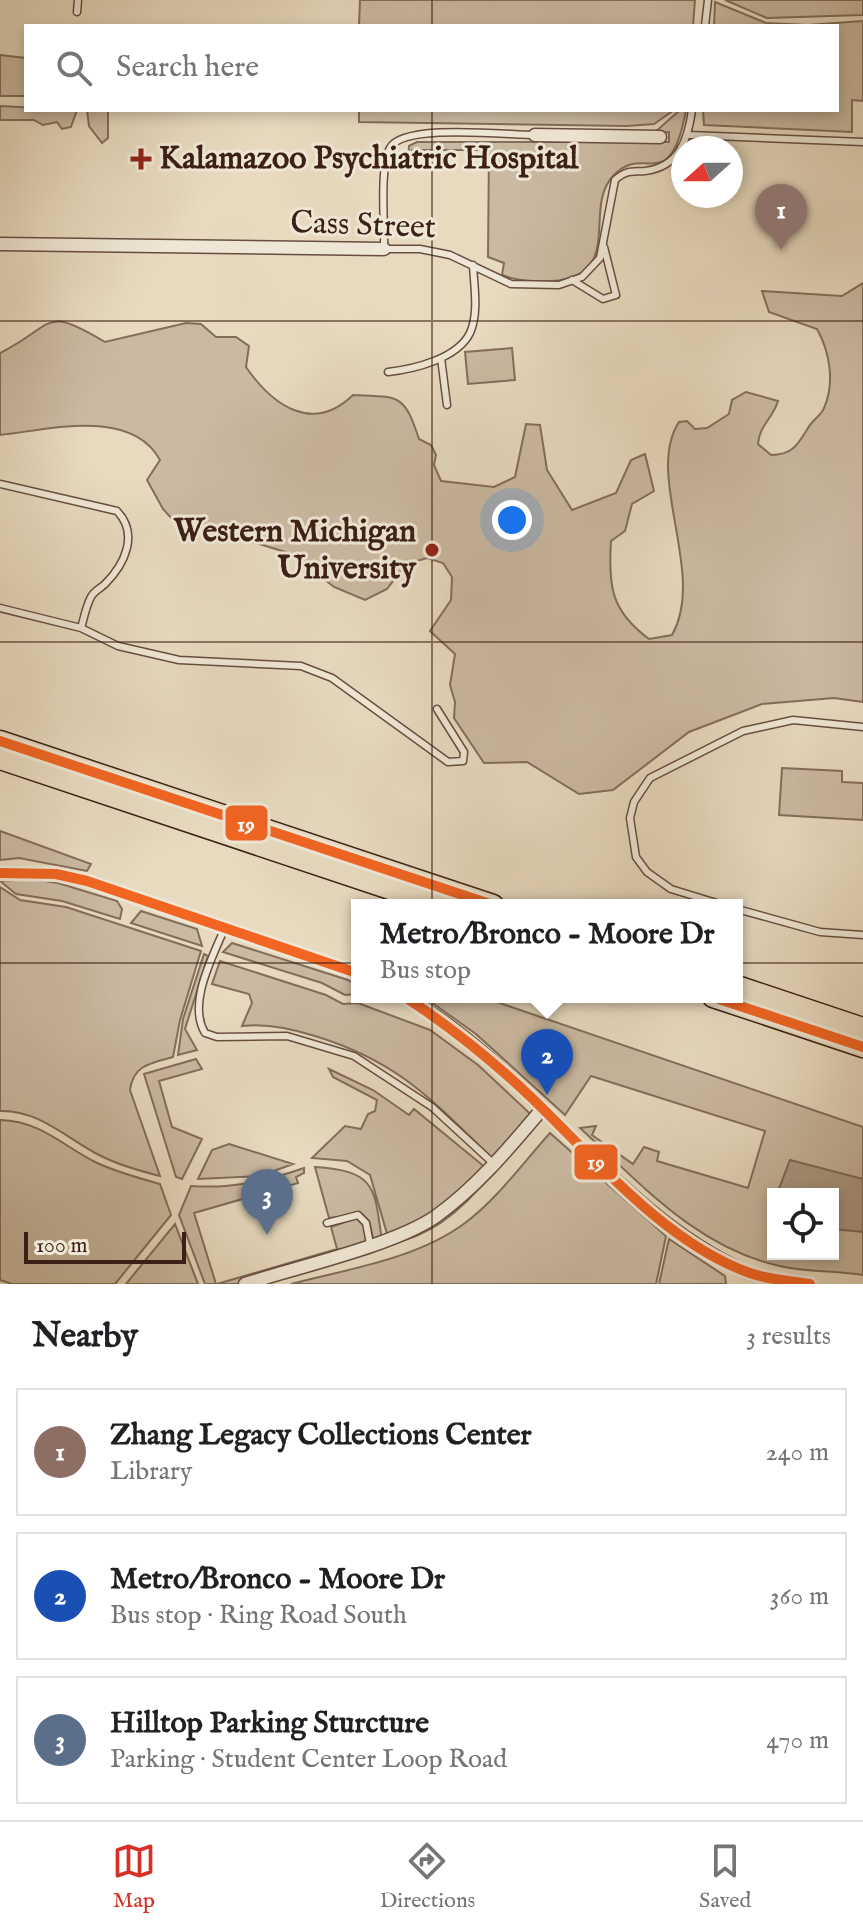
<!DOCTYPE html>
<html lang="en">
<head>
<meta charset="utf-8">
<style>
  :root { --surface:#fff; --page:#f2f2f2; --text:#202124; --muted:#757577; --line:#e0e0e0; --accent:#d93025 }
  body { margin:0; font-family:"IM FELL English",serif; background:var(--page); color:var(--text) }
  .controls { position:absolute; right:24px; bottom:24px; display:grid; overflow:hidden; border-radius:0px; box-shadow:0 4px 12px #0003 }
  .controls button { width:72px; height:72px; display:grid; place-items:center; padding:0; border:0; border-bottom:2px solid var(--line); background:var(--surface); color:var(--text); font:40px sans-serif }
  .compass { position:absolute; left:671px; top:136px; width:72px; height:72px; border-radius:50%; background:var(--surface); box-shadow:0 4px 12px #0003; rotate:249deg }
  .scale { position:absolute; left:24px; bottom:20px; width:162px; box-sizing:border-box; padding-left:8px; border:4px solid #3c2016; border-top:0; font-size:22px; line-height:28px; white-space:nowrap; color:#3c2016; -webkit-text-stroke:6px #efe7d5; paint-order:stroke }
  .you { position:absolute; left:512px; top:520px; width:28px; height:28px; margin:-20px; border:6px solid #fff; border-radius:50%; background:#1a73e8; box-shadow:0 0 0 12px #1a73e833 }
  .badge { display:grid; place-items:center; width:52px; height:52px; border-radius:50%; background:var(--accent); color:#fff; font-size:26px; font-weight:700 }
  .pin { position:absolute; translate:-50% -66px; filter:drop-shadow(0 2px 4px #0008) }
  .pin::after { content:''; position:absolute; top:42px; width:28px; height:24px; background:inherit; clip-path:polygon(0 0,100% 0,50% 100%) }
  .popup { position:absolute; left:351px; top:899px; width:392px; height:104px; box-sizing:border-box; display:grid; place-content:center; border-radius:0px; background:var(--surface); filter:drop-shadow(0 2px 6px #0005); font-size:26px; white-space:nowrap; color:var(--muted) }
  .popup b { font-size:30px; color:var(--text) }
  .popup::after { content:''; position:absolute; left:50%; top:100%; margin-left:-16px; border:16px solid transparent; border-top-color:var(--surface) }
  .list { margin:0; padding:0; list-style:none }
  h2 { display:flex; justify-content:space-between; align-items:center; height:104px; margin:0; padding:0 32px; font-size:34px }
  h2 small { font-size:26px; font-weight:400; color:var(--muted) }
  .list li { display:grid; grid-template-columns:52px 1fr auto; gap:24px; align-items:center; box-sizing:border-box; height:128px; margin:0 16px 16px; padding:0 16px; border:2px solid var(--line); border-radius:0px }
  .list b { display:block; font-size:30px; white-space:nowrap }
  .list p { margin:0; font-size:26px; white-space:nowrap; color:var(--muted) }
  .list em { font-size:26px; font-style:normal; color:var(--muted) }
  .icon { flex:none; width:44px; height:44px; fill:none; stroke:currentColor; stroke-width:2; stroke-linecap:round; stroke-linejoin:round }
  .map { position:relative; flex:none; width:863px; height:1284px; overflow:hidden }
  .search { position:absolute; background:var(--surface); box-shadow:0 4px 12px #0003; left:24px; right:24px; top:24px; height:88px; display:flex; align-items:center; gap:20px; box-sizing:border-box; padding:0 28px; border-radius:0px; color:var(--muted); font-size:30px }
  .sheet { height:536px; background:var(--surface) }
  nav { display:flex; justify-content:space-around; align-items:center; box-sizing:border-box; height:112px; border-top:2px solid var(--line); background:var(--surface); font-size:22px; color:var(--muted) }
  nav a { display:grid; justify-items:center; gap:4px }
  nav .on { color:var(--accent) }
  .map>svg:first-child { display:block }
  .green { fill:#cabaa2; stroke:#836d5c; stroke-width:2; fill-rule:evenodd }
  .water { fill:#ad9b86; stroke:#806a59; stroke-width:2 }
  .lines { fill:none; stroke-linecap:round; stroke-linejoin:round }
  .lane-casing { stroke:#674e40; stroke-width:9 }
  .street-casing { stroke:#674e40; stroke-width:15 }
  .primary-casing { stroke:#3c2016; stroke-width:23 }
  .lane { stroke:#efe7d5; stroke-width:6 }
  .street { stroke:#efe7d5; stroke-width:12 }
  .primary { stroke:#e7dabf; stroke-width:20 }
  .bus-1-casing { stroke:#efe7d5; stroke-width:16 }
  .bus-1 { stroke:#f26522; stroke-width:10 }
  .grid { fill:none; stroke:#3c2016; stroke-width:2; stroke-opacity:0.55 }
  .poi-dot { fill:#8f2418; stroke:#efe7d5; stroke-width:3 }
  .labels { text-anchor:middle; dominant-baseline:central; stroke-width:6; stroke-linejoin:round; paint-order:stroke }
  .poi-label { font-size:32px; font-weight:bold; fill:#3c2016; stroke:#efe7d5; text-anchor:start }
  .street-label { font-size:32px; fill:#3c2016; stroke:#efe7d5 }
  .line-badge { stroke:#efe7d5; stroke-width:3 }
  .badge-label { font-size:22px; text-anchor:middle; font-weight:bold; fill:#fff }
</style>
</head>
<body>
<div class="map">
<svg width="863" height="1284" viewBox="0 0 863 1284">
  <rect width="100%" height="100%" fill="#e7dabf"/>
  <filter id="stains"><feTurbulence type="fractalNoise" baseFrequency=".0025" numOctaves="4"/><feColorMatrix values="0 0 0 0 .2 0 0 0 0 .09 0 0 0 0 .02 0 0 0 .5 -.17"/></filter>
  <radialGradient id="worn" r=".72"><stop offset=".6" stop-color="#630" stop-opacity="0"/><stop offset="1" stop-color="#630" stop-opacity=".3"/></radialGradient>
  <path class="green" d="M 360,0 L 695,0 L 693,26 L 359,26 Z
    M 725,0 L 863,0 L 863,15 L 767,18 Z
    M 715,2 L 766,23 L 808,25 L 863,21 L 863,101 L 852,100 L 852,132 L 704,125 L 703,110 L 837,110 L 837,26 L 714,26 Z
    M 0,55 L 26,58 L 26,96 L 0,96 Z
    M 0,106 L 77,110 L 71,127 L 62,129 L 57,122 L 43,125 L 34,120 L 0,120 Z
    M 87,110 L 108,110 L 108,138 L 102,143 L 89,126 Z
    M 359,110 L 674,110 L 654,124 L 627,126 L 359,122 Z
    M 680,110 L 686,110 C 670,198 643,142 613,176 C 582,209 626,276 551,281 C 535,282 517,281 502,275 L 504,263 L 488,257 L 489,150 L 412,150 L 411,165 L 408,162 L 409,146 L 417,142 L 669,142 L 669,132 L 654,133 Z
    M 863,283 L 863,702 L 834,698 L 762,704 L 689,732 L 613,790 L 579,794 L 527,762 L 484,763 L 454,718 L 455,702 L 450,685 L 455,654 L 430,631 L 451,600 L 452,577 L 443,563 L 427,558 L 406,564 L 387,589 L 365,600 L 334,587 L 292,554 L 206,528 L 181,529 L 163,509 L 147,480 L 160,460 C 131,407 48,430 0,435 L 0,353 C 56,325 42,304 105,342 L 186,323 L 201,324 L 216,337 L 236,337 L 249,346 L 246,367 C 273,406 313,434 353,395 C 399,397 404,393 419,439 L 431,445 L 436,455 L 434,465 L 441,481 L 494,487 L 515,477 L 526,424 L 540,425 L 547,470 L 572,510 L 616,493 L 631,460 L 645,454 L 654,491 L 632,504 L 625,531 L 611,541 C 608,586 611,611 649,639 L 672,635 C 707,574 644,475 679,422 L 687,421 L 695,429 L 707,428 L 729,414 L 732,400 L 746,392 L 778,401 C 773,418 759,426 758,444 L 771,455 C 793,455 798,444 808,428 C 812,420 821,416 824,408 C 835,383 830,352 817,329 L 769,312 L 762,291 L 842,296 Z
    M 512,348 L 515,380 L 468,384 L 465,352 Z
    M 782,768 L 842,771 L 842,782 L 863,783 L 863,820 L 779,815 Z
    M 0,831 L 91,864 L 87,871 L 19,858 L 0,860 Z
    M 31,879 L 58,883 L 117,901 L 122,909 L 120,919 L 62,901 L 16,894 L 0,881 Z
    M 0,887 L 20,900 L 66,907 L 201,951 L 180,1020 L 173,1057 C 151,1063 133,1065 130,1090 L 160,1176 C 140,1171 119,1165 101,1156 C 67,1139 40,1110 0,1111 Z
    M 141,911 L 197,929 L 202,946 L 131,923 Z
    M 232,943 L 348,980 L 357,985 L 357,994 L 345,995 L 322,983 L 223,952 Z
    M 204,954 L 208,956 L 185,1029 L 197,1050 L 178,1055 L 183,1019 Z
    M 220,961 L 326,995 L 343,1004 L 358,1003 L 430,1030 L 478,1065 L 539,1122 L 495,1161 C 433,1101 400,1062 315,1036 C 293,1029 265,1023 242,1026 L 252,1003 L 249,994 L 212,984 Z
    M 424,997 L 482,997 L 863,1127 L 863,1275 C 837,1271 810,1272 784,1267 C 699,1250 641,1184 580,1128 L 596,1126 L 592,1135 L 633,1164 L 644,1147 L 659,1152 L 657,1161 L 748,1188 L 765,1131 L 591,1076 L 565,1115 L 476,1034 ZM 773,1194 L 833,1194 L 833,1254 L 773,1254 Z
    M 196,1059 L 202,1069 L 159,1081 L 172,1127 L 202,1139 L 182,1179 L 176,1177 L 144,1074 Z
    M 329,1069 L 373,1090 L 409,1115 L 414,1109 L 486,1168 L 489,1176 C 463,1210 432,1236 390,1244 L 370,1175 L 347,1161 L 312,1158 L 345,1126 L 361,1129 L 368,1114 L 375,1111 L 377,1100 L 333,1077 Z
    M 0,1120 C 40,1121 62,1145 95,1162 C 116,1172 138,1178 160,1184 L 171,1215 L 115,1284 L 12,1284 L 0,1280 Z
    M 550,1133 L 666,1236 L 656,1284 L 291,1284 C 348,1269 417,1259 465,1223 C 497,1199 523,1163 550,1133 Z
    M 229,1144 L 293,1164 L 260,1176 L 198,1179 L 212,1150 Z
    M 315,1167 C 380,1171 374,1190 383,1248 L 376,1250 L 369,1221 L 362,1214 L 329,1218 Z
    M 304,1168 L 304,1173 L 296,1177 L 298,1183 L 194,1213 L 216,1284 L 205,1284 L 179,1215 L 191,1186 C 231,1189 267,1181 304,1168 Z
    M 357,1218 L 364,1225 L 372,1250 L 244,1284 L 217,1284 L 337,1249 L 331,1227 Z
    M 175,1224 L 198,1284 L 126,1284 Z
    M 669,1239 L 725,1276 L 726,1284 L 659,1284 Z"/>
  <path class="water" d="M 790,1160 L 863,1179 L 863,1232 L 833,1229 L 833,1194 L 777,1194 Z"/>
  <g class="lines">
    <defs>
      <path id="lane" d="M 77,12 L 78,0
        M 705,26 L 708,0
        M 535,135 C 507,135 403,123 390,148 C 379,168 385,225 384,249 L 420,249 L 450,255 L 511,284 L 559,285 L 582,277 L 600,258 L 615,180 C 626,170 631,172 645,171 C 679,167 688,140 692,110
        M 689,135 L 863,142
        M 572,280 L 603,299 L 616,295 L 604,247
        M 441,358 L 447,405
        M 388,372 C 414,369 457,359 470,333 C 479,313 474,286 473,265
        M 0,484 L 117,511 C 139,534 125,564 105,584 C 101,588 94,591 91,597 C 86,606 84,618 81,628 L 118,646 L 179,660 L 301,666 L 332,678 L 448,762 L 463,761 L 464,752 L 437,709
        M 0,608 L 81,628
        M 723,905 L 671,889 L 647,872 L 636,857 L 630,818 L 634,802 L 650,778 L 743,731 L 793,720 L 863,727
        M 737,909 L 820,932 L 863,935
        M 225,927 C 213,957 187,1003 205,1033 L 217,1037 L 287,1036 L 354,1056 L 432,1107 L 494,1164
        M 327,1223 L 358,1215 L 366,1223 L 370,1244"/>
      <path id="street" d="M 535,135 L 660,137
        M 0,244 L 384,249
        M 0,873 L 56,874 L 87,881 L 357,973
        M 405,997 C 532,1069 612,1211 744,1271 C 763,1280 789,1280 810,1284
        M 245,1284 C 297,1267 392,1246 435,1217 C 477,1187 510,1147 543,1108"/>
      <path id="primary" d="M 0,741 L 493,905
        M 0,759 L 438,905
        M 737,986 L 863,1028
        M 713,997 L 863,1047"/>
    </defs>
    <use href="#lane" class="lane-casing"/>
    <use href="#street" class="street-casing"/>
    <use href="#primary" class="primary-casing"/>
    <use href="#lane" class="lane"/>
    <use href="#street" class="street"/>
    <use href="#primary" class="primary"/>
    <defs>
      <path id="bus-1" d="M 0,741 L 493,905
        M 0,873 L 56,874 L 87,881 L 357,973
        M 405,997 C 451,1027 493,1061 533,1099 C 595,1159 667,1244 750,1273 C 769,1280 790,1281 810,1284
        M 713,997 L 863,1047"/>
    </defs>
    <use href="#bus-1" class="bus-1-casing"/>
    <use href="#bus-1" class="bus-1"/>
  </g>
  <path class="grid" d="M 432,0 L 432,26M 432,110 L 432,1284M 0,321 L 863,321M 0,642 L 863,642M 0,963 L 863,963"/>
  <g class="poi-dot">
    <path d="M137 147h8v8h8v8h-8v8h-8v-8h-8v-8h8z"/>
    <circle cx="432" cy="550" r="8"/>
  </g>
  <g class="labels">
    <g class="poi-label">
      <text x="159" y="159">Kalamazoo Psychiatric Hospital</text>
      <text x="416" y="532" text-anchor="end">Western Michigan<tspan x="416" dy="37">University</tspan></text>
    </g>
    <g class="street-label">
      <text transform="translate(363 226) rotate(2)">Cass Street</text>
    </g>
  </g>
  <g class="line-badge">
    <rect x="224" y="804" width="45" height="38" rx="8" fill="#f26522"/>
    <rect x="573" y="1143" width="46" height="38" rx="8" fill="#f26522"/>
  </g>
  <g class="badge-label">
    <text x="246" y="831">19</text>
    <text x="596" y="1169">19</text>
  </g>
  <rect width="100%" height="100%" filter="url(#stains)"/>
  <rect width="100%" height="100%" fill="url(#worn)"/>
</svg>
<div class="controls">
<button><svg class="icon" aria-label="locate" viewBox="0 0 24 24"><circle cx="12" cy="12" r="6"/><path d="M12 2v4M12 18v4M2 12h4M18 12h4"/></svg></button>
</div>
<svg class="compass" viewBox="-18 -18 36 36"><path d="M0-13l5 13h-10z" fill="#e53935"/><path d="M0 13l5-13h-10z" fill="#757577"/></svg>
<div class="scale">100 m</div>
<div class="you"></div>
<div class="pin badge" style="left:781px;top:250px;background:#8d6e63">1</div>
<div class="pin badge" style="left:547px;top:1095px;background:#1a4fb4">2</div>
<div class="popup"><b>Metro/Bronco - Moore Dr</b>Bus stop</div>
<div class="pin badge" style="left:267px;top:1235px;background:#5c6f8a">3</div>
<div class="search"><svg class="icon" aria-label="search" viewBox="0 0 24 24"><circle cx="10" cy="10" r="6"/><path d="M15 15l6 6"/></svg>Search here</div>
</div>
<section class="sheet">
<h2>Nearby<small>3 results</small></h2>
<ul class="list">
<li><span class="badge" style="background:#8d6e63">1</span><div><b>Zhang Legacy Collections Center</b><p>Library</p></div><em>240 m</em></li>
<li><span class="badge" style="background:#1a4fb4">2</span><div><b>Metro/Bronco - Moore Dr</b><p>Bus stop · Ring Road South</p></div><em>360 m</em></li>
<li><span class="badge" style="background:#5c6f8a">3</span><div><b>Hilltop Parking Sturcture</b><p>Parking · Student Center Loop Road</p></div><em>470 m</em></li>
</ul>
</section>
<nav>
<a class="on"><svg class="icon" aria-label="map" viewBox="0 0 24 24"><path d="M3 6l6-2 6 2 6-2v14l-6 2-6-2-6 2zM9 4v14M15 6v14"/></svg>Map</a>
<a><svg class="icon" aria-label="directions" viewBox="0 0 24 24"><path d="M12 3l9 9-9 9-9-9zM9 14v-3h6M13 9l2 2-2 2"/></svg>Directions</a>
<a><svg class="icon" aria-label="saved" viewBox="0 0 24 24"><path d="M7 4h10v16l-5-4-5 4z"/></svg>Saved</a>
</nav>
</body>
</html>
